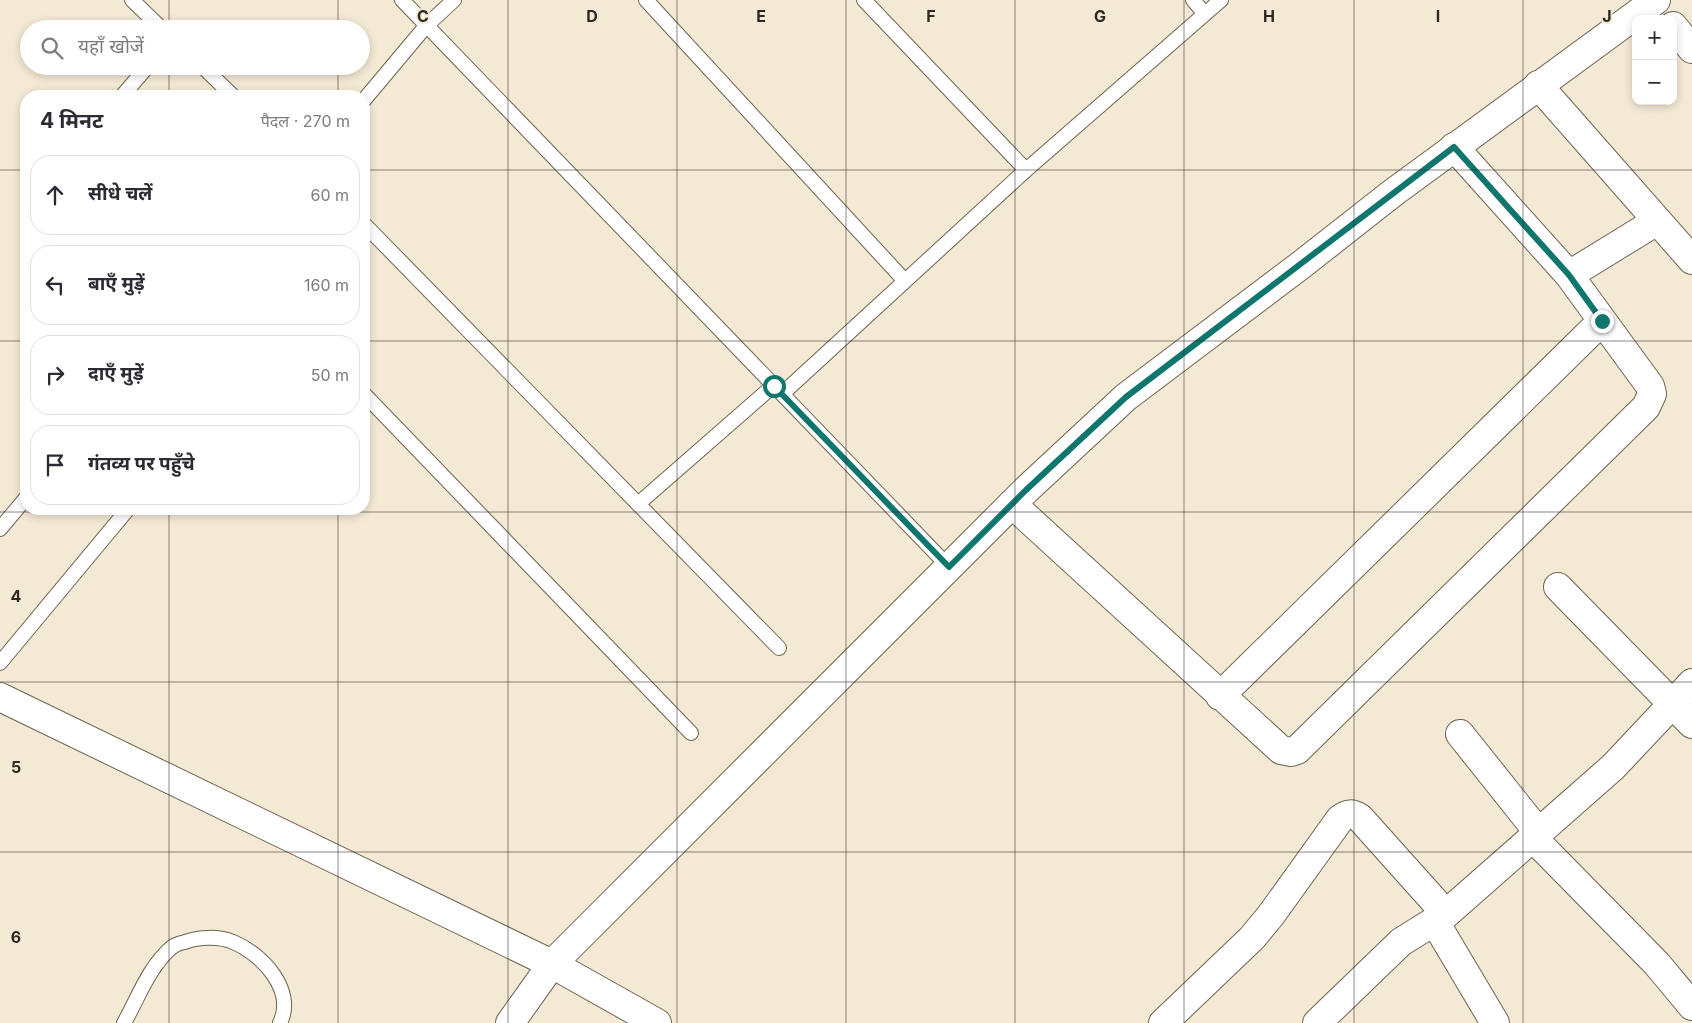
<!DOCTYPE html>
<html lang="hi">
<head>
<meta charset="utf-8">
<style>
  :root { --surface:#fff; --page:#f7f7f7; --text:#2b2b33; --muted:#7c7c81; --line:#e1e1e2 }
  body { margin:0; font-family:Inter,"Noto Sans Devanagari",sans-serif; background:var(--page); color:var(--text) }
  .controls { position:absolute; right:15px; top:15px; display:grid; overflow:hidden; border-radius:10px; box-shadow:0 2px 8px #0003 }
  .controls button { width:45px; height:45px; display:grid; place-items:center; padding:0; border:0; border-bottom:1px solid var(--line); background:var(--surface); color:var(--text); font:25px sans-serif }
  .stop { position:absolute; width:15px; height:15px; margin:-11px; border:4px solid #0f766e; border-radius:50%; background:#fff }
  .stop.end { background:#0f766e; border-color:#fff; box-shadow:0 1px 5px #0008 }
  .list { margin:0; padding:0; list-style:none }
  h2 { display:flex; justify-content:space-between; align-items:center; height:65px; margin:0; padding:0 20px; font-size:21px }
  h2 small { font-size:16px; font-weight:400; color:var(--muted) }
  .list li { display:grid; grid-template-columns:32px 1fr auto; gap:15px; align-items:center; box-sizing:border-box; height:80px; margin:0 10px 10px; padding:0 10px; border:1px solid var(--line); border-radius:20px }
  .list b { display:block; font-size:19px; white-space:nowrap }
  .list em { font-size:16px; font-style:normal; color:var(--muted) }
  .icon { flex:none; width:28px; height:28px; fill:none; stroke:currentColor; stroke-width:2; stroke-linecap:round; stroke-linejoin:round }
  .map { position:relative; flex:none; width:1692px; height:1023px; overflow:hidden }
  .search { position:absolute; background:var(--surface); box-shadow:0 2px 8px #0003; left:20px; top:20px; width:350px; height:55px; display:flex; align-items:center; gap:12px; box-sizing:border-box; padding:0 18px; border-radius:28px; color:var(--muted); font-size:19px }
  .panel { position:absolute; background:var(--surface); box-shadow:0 2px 8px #0003; left:20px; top:90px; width:350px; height:425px; border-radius:20px }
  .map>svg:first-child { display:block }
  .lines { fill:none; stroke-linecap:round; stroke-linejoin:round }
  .service-casing { stroke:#6d6451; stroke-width:16 }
  .minor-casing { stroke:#6d6451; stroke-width:30 }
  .tertiary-casing { stroke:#6d6451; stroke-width:30 }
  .primary-casing { stroke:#6d6451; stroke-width:30 }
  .service { stroke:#fff; stroke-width:14 }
  .minor { stroke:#fff; stroke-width:28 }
  .tertiary { stroke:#fff; stroke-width:28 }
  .primary { stroke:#fff; stroke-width:28 }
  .route { stroke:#0f766e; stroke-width:6 }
  .grid { fill:none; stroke:#2d2a22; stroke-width:1; stroke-opacity:0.55 }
  .grid-label { font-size:16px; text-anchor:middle; font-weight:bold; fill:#2d2a22; stroke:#f4e9d4; stroke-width:4; stroke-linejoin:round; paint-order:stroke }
</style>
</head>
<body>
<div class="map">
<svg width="1692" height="1023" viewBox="0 0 1692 1023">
  <rect width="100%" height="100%" fill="#f4e9d4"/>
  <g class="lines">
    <defs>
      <path id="service" d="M 132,0 L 162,29
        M 402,0 L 949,567
        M 646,0 L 905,281
        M 864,0 L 1026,170
        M 1193,0 L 1205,14
        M 202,66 L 233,96
        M 122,96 L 148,66
        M 364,100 L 426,26 L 454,0
        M 364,224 L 779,648
        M 364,394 L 691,733
        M 782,394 L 1026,170 L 1221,0
        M 638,504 L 773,386
        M 0,529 L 26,498
        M 0,663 L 128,509
        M 124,1023 C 138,998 149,967 171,948 C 174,945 180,943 185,942 C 198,937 219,936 233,942 C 262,954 296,990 280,1023"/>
      <path id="minor" d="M 1673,26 L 1692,49
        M 1538,85 L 1692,260
        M 1569,275 L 1657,221
        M 1012,504 L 1281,750 L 1291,752 L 1297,750 L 1646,407 L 1652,394 L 1650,386 L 1569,275 L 1454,147
        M 1558,587 L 1692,724
        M 1220,696 L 1602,321
        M 1460,734 L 1539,833
        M 1533,838 L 1657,964 L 1692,1006
        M 1435,922 L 1495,1023
        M 510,1023 L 552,964
        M 1163,1023 L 1252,938 L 1271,915 L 1340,819 C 1348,813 1352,813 1360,818 L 1446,914
        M 1317,1023 L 1401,942 L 1446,914 L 1613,767 L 1692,683"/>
      <path id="tertiary" d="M 552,964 L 1026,490 L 1126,397 L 1301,265 L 1394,192 L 1656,0"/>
      <path id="primary" d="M 0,697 L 552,964 L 657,1023"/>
    </defs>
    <use href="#service" class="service-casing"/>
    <use href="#minor" class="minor-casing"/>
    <use href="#tertiary" class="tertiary-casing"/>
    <use href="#primary" class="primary-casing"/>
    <use href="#service" class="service"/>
    <use href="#minor" class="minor"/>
    <use href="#tertiary" class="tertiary"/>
    <use href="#primary" class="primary"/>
  </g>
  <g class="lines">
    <path class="route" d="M 774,386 L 949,567 L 1026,490 L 1126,397 L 1454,147 L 1569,275 L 1602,321"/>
  </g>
  <path class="grid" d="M 169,0 L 169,29M 338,0 L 338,29M 508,0 L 508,1023M 677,0 L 677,1023M 846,0 L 846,1023M 1015,0 L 1015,1023M 1184,0 L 1184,1023M 1354,0 L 1354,1023M 1523,0 L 1523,1023M 169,66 L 169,96M 338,66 L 338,96M 0,170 L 26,170M 364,170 L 1692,170M 0,341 L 26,341M 364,341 L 1692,341M 169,509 L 169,1023M 338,509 L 338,1023M 0,512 L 1692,512M 0,682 L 1692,682M 0,852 L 1692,852"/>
  <g class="grid-label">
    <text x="423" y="22">C</text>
    <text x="592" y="22">D</text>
    <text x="761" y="22">E</text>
    <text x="931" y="22">F</text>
    <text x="1100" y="22">G</text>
    <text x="1269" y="22">H</text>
    <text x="1438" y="22">I</text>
    <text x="1607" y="22">J</text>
    <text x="16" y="602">4</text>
    <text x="16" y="773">5</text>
    <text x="16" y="943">6</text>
  </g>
</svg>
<div class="controls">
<button>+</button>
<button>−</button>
</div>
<div class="stop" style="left:774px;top:386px"></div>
<div class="stop end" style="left:1602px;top:321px"></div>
<div class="search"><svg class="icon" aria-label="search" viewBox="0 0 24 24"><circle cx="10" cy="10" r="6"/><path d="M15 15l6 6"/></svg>यहाँ खोजें</div>
<section class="panel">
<h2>4 मिनट<small>पैदल · 270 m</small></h2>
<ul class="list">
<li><svg class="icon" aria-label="ahead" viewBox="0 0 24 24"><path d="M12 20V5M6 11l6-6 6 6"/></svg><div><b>सीधे चलें</b></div><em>60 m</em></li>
<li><svg class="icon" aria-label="left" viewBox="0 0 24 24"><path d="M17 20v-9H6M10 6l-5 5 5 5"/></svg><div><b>बाएँ मुड़ें</b></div><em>160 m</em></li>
<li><svg class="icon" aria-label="right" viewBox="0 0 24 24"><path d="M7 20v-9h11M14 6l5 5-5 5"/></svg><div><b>दाएँ मुड़ें</b></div><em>50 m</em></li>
<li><svg class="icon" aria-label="arrive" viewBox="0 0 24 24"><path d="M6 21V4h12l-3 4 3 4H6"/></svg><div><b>गंतव्य पर पहुँचे</b></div></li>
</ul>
</section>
</div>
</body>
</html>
